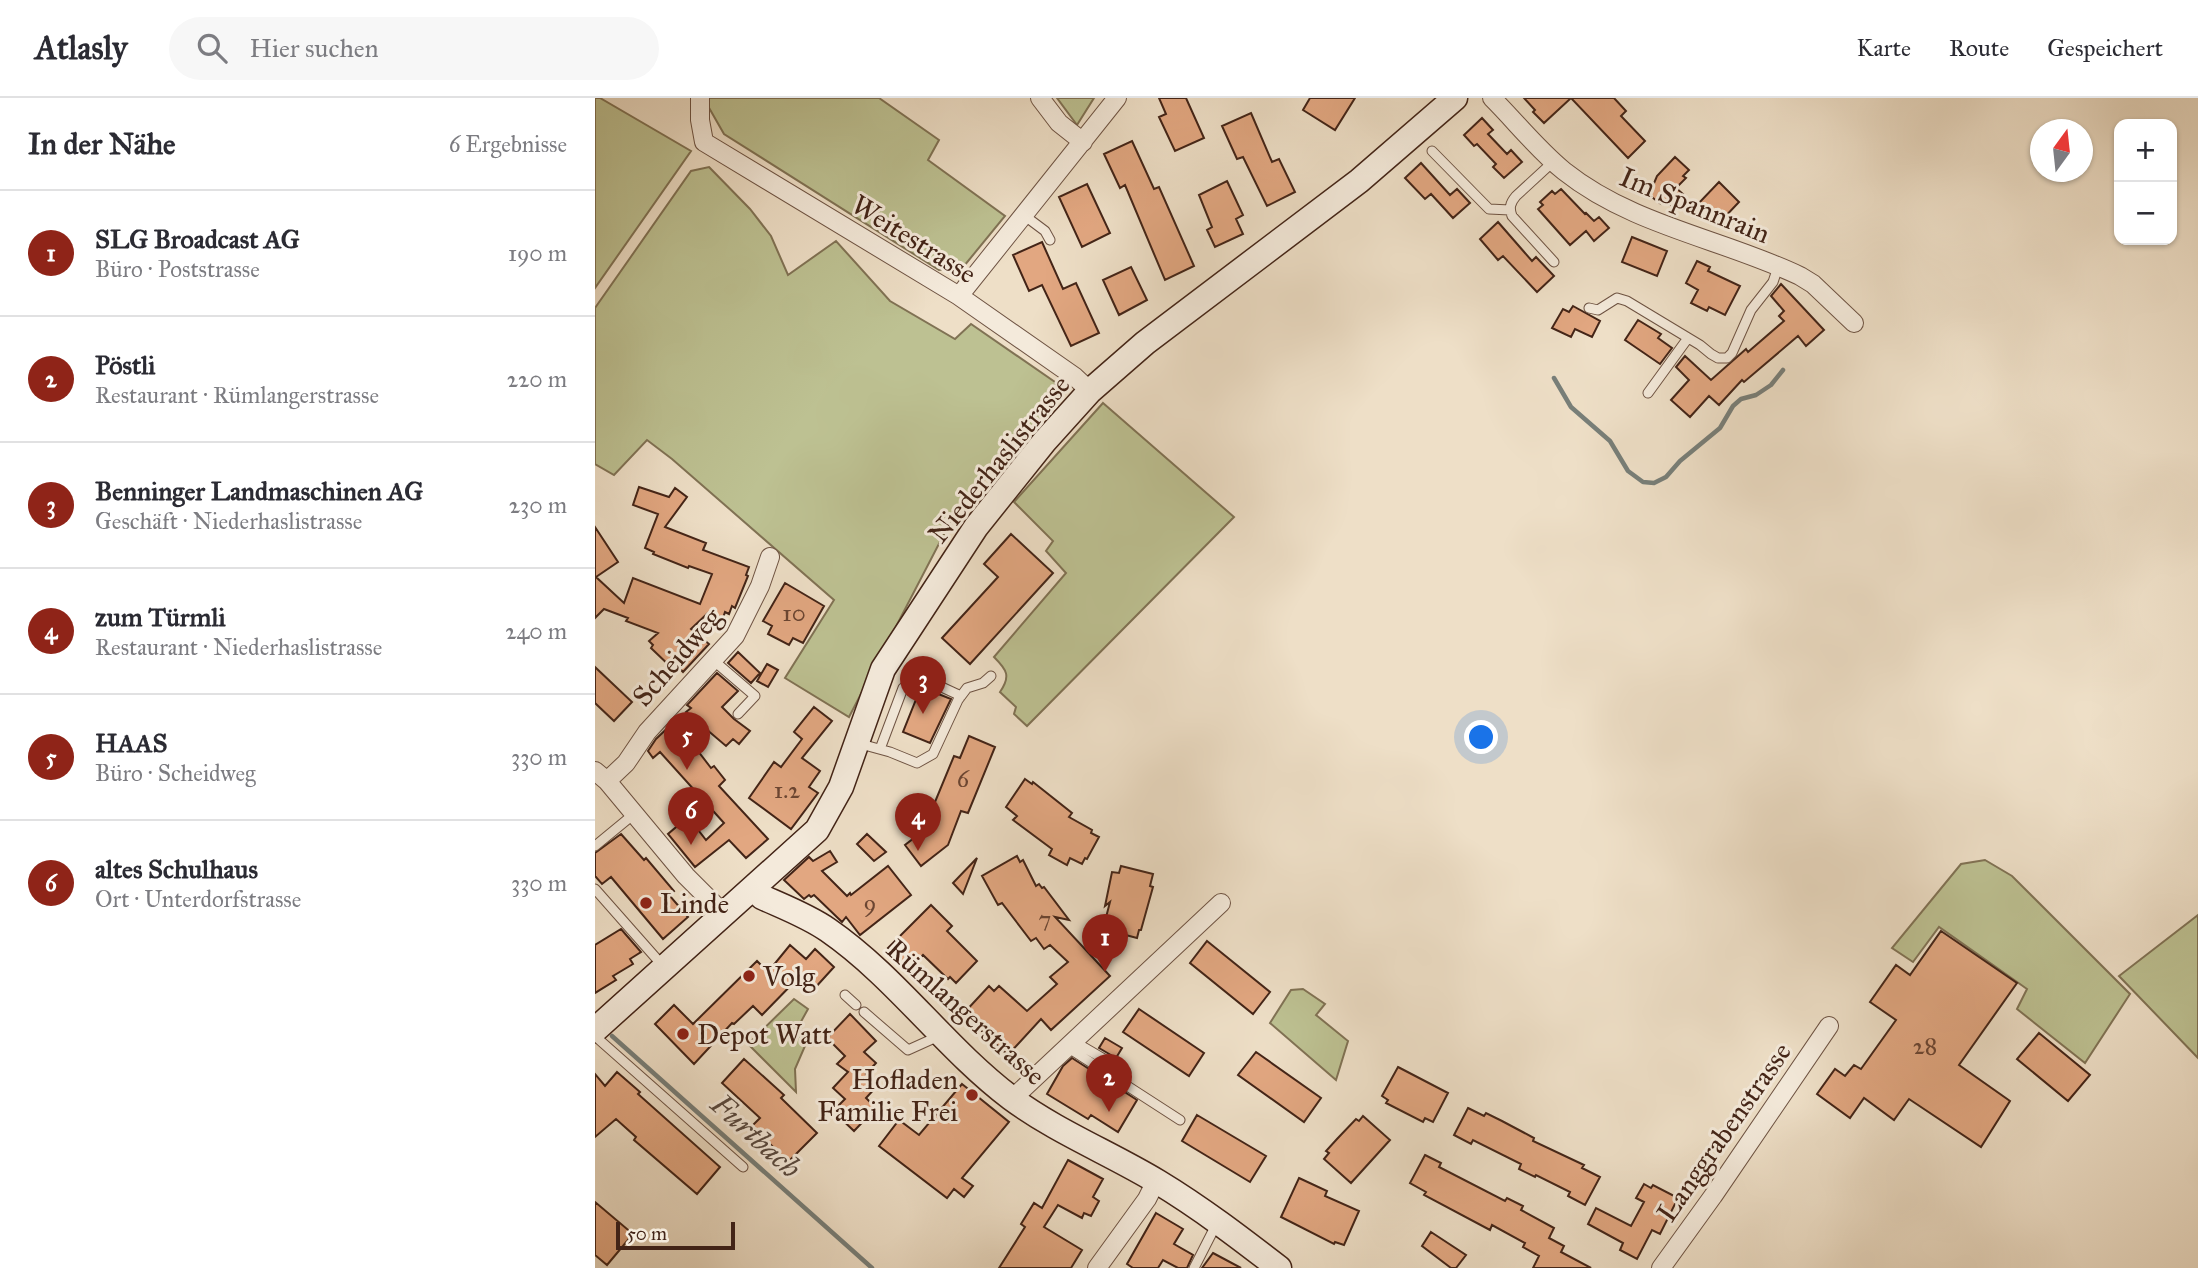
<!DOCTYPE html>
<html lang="de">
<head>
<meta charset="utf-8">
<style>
  :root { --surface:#fff; --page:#f7f7f7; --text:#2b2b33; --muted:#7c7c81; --line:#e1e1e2; --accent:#8f2418 }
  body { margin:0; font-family:"IM FELL Great Primer",serif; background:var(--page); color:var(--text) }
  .controls { position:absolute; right:21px; top:21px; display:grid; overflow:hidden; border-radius:14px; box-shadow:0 2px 5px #0004 }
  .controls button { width:63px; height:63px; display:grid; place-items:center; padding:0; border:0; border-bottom:2px solid var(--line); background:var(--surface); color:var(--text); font:35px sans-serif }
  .compass { position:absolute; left:1435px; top:21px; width:63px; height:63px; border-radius:50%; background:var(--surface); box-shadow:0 2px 5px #0004; rotate:15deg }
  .scale { position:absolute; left:21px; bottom:18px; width:119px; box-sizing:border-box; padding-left:7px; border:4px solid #432417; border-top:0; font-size:19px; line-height:24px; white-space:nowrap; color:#432417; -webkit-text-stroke:5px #f4eadb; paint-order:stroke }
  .you { position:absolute; left:887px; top:640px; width:24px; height:24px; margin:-18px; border:5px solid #fff; border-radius:50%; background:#1a73e8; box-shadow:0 0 0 10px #1a73e833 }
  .badge { display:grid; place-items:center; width:46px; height:46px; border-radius:50%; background:var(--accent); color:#fff; font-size:23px; font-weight:700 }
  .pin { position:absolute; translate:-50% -58px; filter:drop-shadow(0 2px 4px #0008) }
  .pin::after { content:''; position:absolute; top:37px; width:24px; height:21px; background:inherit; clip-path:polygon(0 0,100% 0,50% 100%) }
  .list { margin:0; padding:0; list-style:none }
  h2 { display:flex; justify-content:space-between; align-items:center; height:91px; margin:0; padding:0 28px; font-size:30px }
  h2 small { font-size:23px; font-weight:400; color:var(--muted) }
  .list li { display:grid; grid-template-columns:46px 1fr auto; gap:21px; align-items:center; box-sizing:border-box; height:126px; padding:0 28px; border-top:2px solid var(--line) }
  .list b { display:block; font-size:26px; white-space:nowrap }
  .list p { margin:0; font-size:23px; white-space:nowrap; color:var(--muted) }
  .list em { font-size:23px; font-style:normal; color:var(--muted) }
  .icon { flex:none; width:38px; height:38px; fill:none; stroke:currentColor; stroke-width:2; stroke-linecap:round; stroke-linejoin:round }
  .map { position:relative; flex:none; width:1603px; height:1170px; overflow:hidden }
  header { display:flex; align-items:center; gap:42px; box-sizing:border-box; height:98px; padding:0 35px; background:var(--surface); border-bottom:2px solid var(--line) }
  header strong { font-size:33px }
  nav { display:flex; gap:38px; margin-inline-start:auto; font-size:24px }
  .search { width:490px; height:63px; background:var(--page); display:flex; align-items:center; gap:18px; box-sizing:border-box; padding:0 24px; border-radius:38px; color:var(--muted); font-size:26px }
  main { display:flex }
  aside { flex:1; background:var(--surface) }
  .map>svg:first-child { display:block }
  .green { fill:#bdc192; stroke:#807254; stroke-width:2 }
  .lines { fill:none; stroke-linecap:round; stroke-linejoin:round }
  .stream { stroke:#787f79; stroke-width:4.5 }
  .building { fill:#e2a781; stroke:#432417; stroke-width:2 }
  .lane-casing { stroke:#6e5343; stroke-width:11 }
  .street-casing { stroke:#6e5343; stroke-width:20 }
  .secondary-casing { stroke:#432417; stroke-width:27 }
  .lane { stroke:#f4eadb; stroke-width:9 }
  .street { stroke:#f4eadb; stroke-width:18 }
  .secondary { stroke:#f4eadb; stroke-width:24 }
  .poi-dot { fill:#8f2418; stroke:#f4eadb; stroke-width:2.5 }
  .labels { text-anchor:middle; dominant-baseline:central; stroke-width:6; stroke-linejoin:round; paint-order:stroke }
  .number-label { font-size:24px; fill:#6b4532 }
  .street-label { font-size:28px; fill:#432417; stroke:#f4eadb }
  .poi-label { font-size:28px; fill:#432417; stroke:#f4eadb; text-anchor:start }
  .water-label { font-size:30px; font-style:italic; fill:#594a40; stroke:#f4eadb }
</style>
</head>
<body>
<header>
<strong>Atlasly</strong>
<div class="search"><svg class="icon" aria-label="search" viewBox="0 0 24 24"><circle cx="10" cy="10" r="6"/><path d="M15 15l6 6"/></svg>Hier suchen</div>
<nav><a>Karte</a><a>Route</a><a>Gespeichert</a></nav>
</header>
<main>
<aside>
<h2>In der Nähe<small>6 Ergebnisse</small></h2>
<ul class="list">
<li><span class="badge">1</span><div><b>SLG Broadcast AG</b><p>Büro · Poststrasse</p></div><em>190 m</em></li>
<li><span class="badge">2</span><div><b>Pöstli</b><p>Restaurant · Rümlangerstrasse</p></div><em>220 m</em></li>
<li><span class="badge">3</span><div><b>Benninger Landmaschinen AG</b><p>Geschäft · Niederhaslistrasse</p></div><em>230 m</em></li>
<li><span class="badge">4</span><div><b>zum Türmli</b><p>Restaurant · Niederhaslistrasse</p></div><em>240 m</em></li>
<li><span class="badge">5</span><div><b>HAAS</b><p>Büro · Scheidweg</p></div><em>330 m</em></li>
<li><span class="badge">6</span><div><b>altes Schulhaus</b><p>Ort · Unterdorfstrasse</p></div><em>330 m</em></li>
</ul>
</aside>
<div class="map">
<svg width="1603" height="1170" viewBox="0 0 1603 1170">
  <rect width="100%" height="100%" fill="#eedfc7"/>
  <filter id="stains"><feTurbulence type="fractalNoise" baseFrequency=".00286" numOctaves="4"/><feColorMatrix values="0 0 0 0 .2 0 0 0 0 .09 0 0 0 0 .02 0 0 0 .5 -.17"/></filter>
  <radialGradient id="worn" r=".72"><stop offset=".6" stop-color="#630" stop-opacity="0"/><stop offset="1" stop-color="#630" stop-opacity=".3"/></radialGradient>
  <path class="green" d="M 0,0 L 5,0 L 96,53 L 0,190 Z
    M 114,0 L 284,0 L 344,42 L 333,62 L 410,118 L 369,168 L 344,172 L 129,36 L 113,8 Z
    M 462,0 L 499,0 L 482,27 Z
    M 114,69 L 155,111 L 176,138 L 193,177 L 241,143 L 295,203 L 360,241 L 376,226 L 460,284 L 461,305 L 362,411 L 254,619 L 190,580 L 239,502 L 77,361 L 52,342 L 19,377 L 0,366 L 0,210 L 96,73 Z
    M 508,305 L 639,419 L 432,628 L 419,616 L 421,609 L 405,594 C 416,578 412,572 399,559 L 471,475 L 451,453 L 458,443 L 419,404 Z
    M 1390,762 L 1417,778 L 1535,896 L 1490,965 L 1422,911 L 1432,891 L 1344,829 L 1318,864 L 1297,850 L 1366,766 Z
    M 1603,817 L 1603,960 L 1524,878 Z
    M 708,891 L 730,906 L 721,917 L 753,943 L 741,982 L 675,925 L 696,892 Z
    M 199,901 L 213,911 L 203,929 L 210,948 L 200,971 L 201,994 L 153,946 Z"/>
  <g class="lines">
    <path class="stream" d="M 959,280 L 976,309 L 1015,343 L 1033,373 L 1048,384 L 1059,385 L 1071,379 L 1085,363 L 1125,330 L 1138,308 L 1146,301 L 1161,297 L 1176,287 L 1188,272
      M 17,938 L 277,1170"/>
  </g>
  <path class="building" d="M 564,0 L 591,0 L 609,40 L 580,53 L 564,19 L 571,16 Z
    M 715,0 L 760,0 L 740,32 L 708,12 Z
    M 929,0 L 976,0 L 949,25 L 938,14 L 940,12 Z
    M 976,0 L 1019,0 L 1031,13 L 1026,18 L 1050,43 L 1033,60 Z
    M 656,15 L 677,64 L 684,61 L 700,94 L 672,108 L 648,59 L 642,61 L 627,28 Z
    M 887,20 L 898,32 L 893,36 L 912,56 L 916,52 L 927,64 L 909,80 L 898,69 L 901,66 L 882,46 L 879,48 L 869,37 Z
    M 537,43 L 559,91 L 564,89 L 599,168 L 570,182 L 530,87 L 525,90 L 509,56 Z
    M 1080,59 L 1094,72 L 1088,78 L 1091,80 L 1081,90 L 1088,96 L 1077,108 L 1070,102 L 1066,106 L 1054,97 L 1062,78 Z
    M 826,65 L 855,97 L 862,91 L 875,105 L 858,120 L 836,96 L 830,101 L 810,80 Z
    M 632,83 L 648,117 L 641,121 L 648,136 L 620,149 L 612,132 L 617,129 L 604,97 Z
    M 1124,84 L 1144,104 L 1125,124 L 1117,117 L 1114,120 L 1102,107 Z
    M 492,86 L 515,135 L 487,149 L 464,99 Z
    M 966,91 L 990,116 L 991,115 L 999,123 L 1004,119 L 1014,130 L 999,143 L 991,133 L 975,147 L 943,111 L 948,107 L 945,104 L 957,93 L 960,96 Z
    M 903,124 L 937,163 L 941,159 L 959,178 L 942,194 L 908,158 L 903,162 L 885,141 Z
    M 1037,139 L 1072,153 L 1062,178 L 1027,164 Z
    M 447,144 L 468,191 L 481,185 L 504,235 L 476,248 L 447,187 L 434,193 L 418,157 Z
    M 1102,163 L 1115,169 L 1113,173 L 1145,188 L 1130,217 L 1114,209 L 1112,213 L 1096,205 L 1103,192 L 1091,185 Z
    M 536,169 L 552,202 L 524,217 L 508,182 Z
    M 1186,186 L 1229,232 L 1211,248 L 1203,238 L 1149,284 L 1147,282 L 1124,307 L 1114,298 L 1095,319 L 1076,302 L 1094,282 L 1081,269 L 1090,258 L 1116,282 L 1151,251 L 1153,254 L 1189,223 L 1184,218 L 1189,213 L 1176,198 Z
    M 978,208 L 1005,223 L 997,239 L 980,231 L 976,239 L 957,230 L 968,211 L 974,214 Z
    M 1043,222 L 1066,236 L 1063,240 L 1077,250 L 1065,266 L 1030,242 Z
    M 44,389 L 74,399 L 80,390 L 92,399 L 70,429 L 111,445 L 108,452 L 154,469 L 151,477 L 153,478 L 140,510 L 137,508 L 134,516 L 130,514 L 128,520 L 113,515 L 96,531 L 114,546 L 88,574 L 82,568 L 79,572 L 56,550 L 58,547 L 54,543 L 63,535 L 31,523 L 33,520 L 9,511 L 0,520 L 0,429 L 23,464 L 1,479 L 29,505 L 38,480 L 105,506 L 117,476 L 94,468 L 93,470 L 58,456 L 59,454 L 50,450 L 63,416 L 38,407 Z
    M 416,436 L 458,475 L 375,566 L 347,540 L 403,479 L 389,466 Z
    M 190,485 L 229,508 L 208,545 L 198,540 L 194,547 L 173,536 L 177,528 L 168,523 Z
    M 143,554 L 165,575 L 156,585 L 133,565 Z
    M 172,566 L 183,572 L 173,589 L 162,583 Z
    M 0,569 L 37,604 L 19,623 L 0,605 Z
    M 122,575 L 143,593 L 127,609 L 139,621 L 155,633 L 144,646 L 138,641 L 131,648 L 91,614 L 96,610 L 92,607 Z
    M 326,589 L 356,601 L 335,645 L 308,634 Z
    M 219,609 L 237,623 L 207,660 L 225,673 L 214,689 L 223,695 L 196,731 L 154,700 L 179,664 L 186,669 L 207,641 L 199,634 Z
    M 80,623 L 116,670 L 119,668 L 130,682 L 124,688 L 173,741 L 151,760 L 134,742 L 100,769 L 73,736 L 93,719 L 111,742 L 129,725 L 65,654 L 58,660 L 53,653 L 61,641 Z
    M 374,638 L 400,649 L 373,715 L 366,713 L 353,747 L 326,768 L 310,747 L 328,733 L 359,658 L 365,660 Z
    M 430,681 L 437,686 L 438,684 L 477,715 L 474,719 L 497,732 L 496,735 L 504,739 L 492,761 L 490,760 L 487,766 L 475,760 L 472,767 L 454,757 L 457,751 L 418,722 L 422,718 L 411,709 Z
    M 26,736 L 49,762 L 51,760 L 79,793 L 74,797 L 93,819 L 68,841 L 16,779 L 7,786 L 0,778 L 0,755 Z
    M 272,736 L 291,754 L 279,763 L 262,746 Z
    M 235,753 L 242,764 L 227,773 L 252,798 L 255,795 L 256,797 L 293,768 L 316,797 L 265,837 L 251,819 L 247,824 L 219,797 L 216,799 L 214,797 L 209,801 L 189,782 L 214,759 L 218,763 Z
    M 422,758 L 425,764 L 428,762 L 441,788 L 444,786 L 447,790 L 449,789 L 474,822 L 460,819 L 515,878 L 456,932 L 446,921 L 413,957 L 368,916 L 394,888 L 399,893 L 404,888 L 432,913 L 462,886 L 455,879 L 473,864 L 455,847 L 449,851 L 441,840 L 436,843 L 407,805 L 403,807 L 387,778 Z
    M 382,760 L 368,796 L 358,785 Z
    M 526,768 L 558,776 L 555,788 L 558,789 L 546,832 L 544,832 L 542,840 L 508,831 L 515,804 L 510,808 L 517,774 L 524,775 Z
    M 336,807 L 357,828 L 352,833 L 382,863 L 361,885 L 355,879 L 353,881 L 328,857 L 314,871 L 293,850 Z
    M 26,831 L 46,854 L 35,861 L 38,866 L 18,878 L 21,882 L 0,895 L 0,847 Z
    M 1346,833 L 1422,885 L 1364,967 L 1415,1003 L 1386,1049 L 1314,1001 L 1299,1022 L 1269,1000 L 1255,1020 L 1222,996 L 1240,971 L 1250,978 L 1259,967 L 1266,971 L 1301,922 L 1275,904 L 1301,867 L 1315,877 Z
    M 612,843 L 675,894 L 658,916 L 595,865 Z
    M 195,847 L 211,861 L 220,851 L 239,869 L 219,891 L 205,878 L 167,917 L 158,908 L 139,926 L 137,925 L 99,966 L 60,926 L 79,907 L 98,926 L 162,863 L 173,874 Z
    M 544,911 L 609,955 L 594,978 L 528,934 Z
    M 255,916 L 281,943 L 269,954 L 281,965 L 271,976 L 283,987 L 271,1000 L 281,1010 L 259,1033 L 238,1013 L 250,1001 L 238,990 L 253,974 L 242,966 L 250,958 L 232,940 Z
    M 1444,935 L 1495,977 L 1473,1003 L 1422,961 Z
    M 510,940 L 527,950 L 521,960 L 504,950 Z
    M 661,954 L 726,1000 L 709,1024 L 643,977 Z
    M 477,960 L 542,1002 L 523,1034 L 496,1017 L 493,1021 L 452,996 L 468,968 Z
    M 149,961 L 189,997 L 186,1000 L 222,1035 L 193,1064 L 157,1028 L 165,1020 L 127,985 Z
    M 803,969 L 853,995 L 838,1024 L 830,1020 L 828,1024 L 791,1005 L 793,1002 L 787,998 Z
    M 22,974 L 45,994 L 43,996 L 125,1069 L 102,1096 L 39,1042 L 41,1039 L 21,1021 L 0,1039 L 0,976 L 10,988 Z
    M 367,986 L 414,1024 L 367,1080 L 378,1088 L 369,1099 L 359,1091 L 352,1100 L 284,1048 L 304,1022 L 324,1037 Z
    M 873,1010 L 889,1018 L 891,1015 L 907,1023 L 939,1040 L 938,1043 L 989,1067 L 987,1070 L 1005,1079 L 990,1107 L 973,1098 L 975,1094 L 941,1077 L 940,1079 L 924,1071 L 926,1066 L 878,1042 L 876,1046 L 859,1037 Z
    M 602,1017 L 671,1058 L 655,1084 L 587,1043 Z
    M 768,1018 L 795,1042 L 756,1085 L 729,1061 L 734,1055 L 731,1053 L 742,1041 L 761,1021 L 764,1023 Z
    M 830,1057 L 846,1065 L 844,1069 L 910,1103 L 912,1100 L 928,1108 L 926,1112 L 959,1130 L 954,1140 L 969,1148 L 966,1154 L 996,1170 L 938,1170 L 944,1158 L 928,1149 L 930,1145 L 897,1127 L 895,1132 L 829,1097 L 831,1094 L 815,1085 Z
    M 473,1062 L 508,1081 L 498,1099 L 504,1103 L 496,1118 L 489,1115 L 487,1120 L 463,1107 L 449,1129 L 487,1152 L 476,1170 L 404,1170 L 430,1129 L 426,1126 L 439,1105 L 447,1110 Z
    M 704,1080 L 732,1093 L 730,1098 L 764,1113 L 749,1147 L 740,1144 L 739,1146 L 686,1119 Z
    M 1049,1086 L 1056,1090 L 1058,1087 L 1083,1100 L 1065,1136 L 1057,1132 L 1042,1161 L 1025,1152 L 1028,1145 L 993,1126 L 1001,1110 L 1036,1128 L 1049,1104 L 1041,1100 Z
    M 0,1104 L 38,1136 L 12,1167 L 0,1157 Z
    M 561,1115 L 588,1131 L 579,1146 L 598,1157 L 592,1170 L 583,1170 L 568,1162 L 563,1170 L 538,1170 L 532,1166 Z
    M 836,1134 L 871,1157 L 861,1170 L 856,1170 L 827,1148 Z
    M 618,1155 L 646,1170 L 607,1170 Z"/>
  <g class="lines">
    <defs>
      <path id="lane" d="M 837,53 L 894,111 L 915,112
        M 430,118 L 450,133 L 455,142
        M 959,164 L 917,118 C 914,110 915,105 921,98 L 959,63
        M 994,210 L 1003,212 L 1022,200 L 1032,203 L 1105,247 L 1116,256 L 1123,260 L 1132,260 L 1137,255 L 1156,212 L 1178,184 L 1183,169
        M 1053,295 L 1093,240
        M 118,562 L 160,598 L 143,616
        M 262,645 L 295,654 L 322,665 L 338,656 L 363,602 L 372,590 L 388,585 L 396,578
        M 285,651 L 308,590 L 323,578 L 366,598
        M 0,748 L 39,716
        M 0,791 L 68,868
        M 250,897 L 261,907
        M 269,914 L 313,952 L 344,938
        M 0,938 L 148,1069
        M 478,943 L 531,974
        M 472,949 L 585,1022
        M 599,1170 L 622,1125"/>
      <path id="street" d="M 105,0 L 105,22 L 109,44 L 364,198 L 480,279 L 495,293
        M 445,0 L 464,25 L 488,44
        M 897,0 C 921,24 943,52 969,73 C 1038,128 1128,141 1205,178 L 1218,186 L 1259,225
        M 364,198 L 522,0
        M 0,673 L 12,683 L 91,778 L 129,816
        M 12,683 L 31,665 L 52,634 L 140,538 L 165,488 L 175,459
        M 417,1001 L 626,805
        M 502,1170 L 552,1101 L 561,1083
        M 1066,1170 L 1118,1098 L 1234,928"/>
      <path id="secondary" d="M 159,791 L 167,799 C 189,809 213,818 233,832 C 301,879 350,950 416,1000 C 462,1034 515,1055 563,1084 C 606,1110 645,1140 684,1170
        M 0,932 L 222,732 L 246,689 L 288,571 L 381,429 L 449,344 L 495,293 L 550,245 L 764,83 L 860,0"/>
    </defs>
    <use href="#lane" class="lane-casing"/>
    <use href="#street" class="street-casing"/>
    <use href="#secondary" class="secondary-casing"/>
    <use href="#lane" class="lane"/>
    <use href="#street" class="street"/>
    <use href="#secondary" class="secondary"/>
  </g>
  <g class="poi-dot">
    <circle cx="51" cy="805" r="7"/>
    <circle cx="154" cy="878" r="7"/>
    <circle cx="88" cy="936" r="7"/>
    <circle cx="377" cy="997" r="7"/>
  </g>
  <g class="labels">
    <g class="number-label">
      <text x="199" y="515">10</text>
      <text x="368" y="681">6</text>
      <text x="192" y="692">1.2</text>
      <text x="275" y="805">9</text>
      <text x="450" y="821">7</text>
      <text x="1330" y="948">28</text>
    </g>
    <g class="street-label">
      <text transform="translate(1100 107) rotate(22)">Im Spannrain</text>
      <text transform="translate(319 141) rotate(32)">Weitestrasse</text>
      <text transform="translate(404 361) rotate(-51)">Niederhaslistrasse</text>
      <text transform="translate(82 559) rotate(-49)">Scheidweg</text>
      <text transform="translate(371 914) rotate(42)">Rümlangerstrasse</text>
      <text transform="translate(1129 1034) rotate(-55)">Langgrabenstrasse</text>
    </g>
    <g class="poi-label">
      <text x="65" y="805">Linde</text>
      <text x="168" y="878">Volg</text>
      <text x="102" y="936">Depot Watt</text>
      <text x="363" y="981" text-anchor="end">Hofladen<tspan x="363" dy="32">Familie Frei</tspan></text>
    </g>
    <g class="water-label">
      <text transform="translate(161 1038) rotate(42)">Furtbach</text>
    </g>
  </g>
  <rect width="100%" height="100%" filter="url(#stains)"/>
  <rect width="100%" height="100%" fill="url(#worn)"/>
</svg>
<div class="controls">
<button>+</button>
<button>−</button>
</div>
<svg class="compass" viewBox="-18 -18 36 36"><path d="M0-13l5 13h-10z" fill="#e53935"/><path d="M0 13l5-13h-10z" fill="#7c7c81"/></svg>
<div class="scale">50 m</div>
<div class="you"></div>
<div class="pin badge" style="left:510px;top:874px">1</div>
<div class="pin badge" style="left:514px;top:1014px">2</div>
<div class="pin badge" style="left:328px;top:616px">3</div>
<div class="pin badge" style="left:323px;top:753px">4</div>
<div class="pin badge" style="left:92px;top:672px">5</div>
<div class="pin badge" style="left:96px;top:747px">6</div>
</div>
</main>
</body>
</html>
